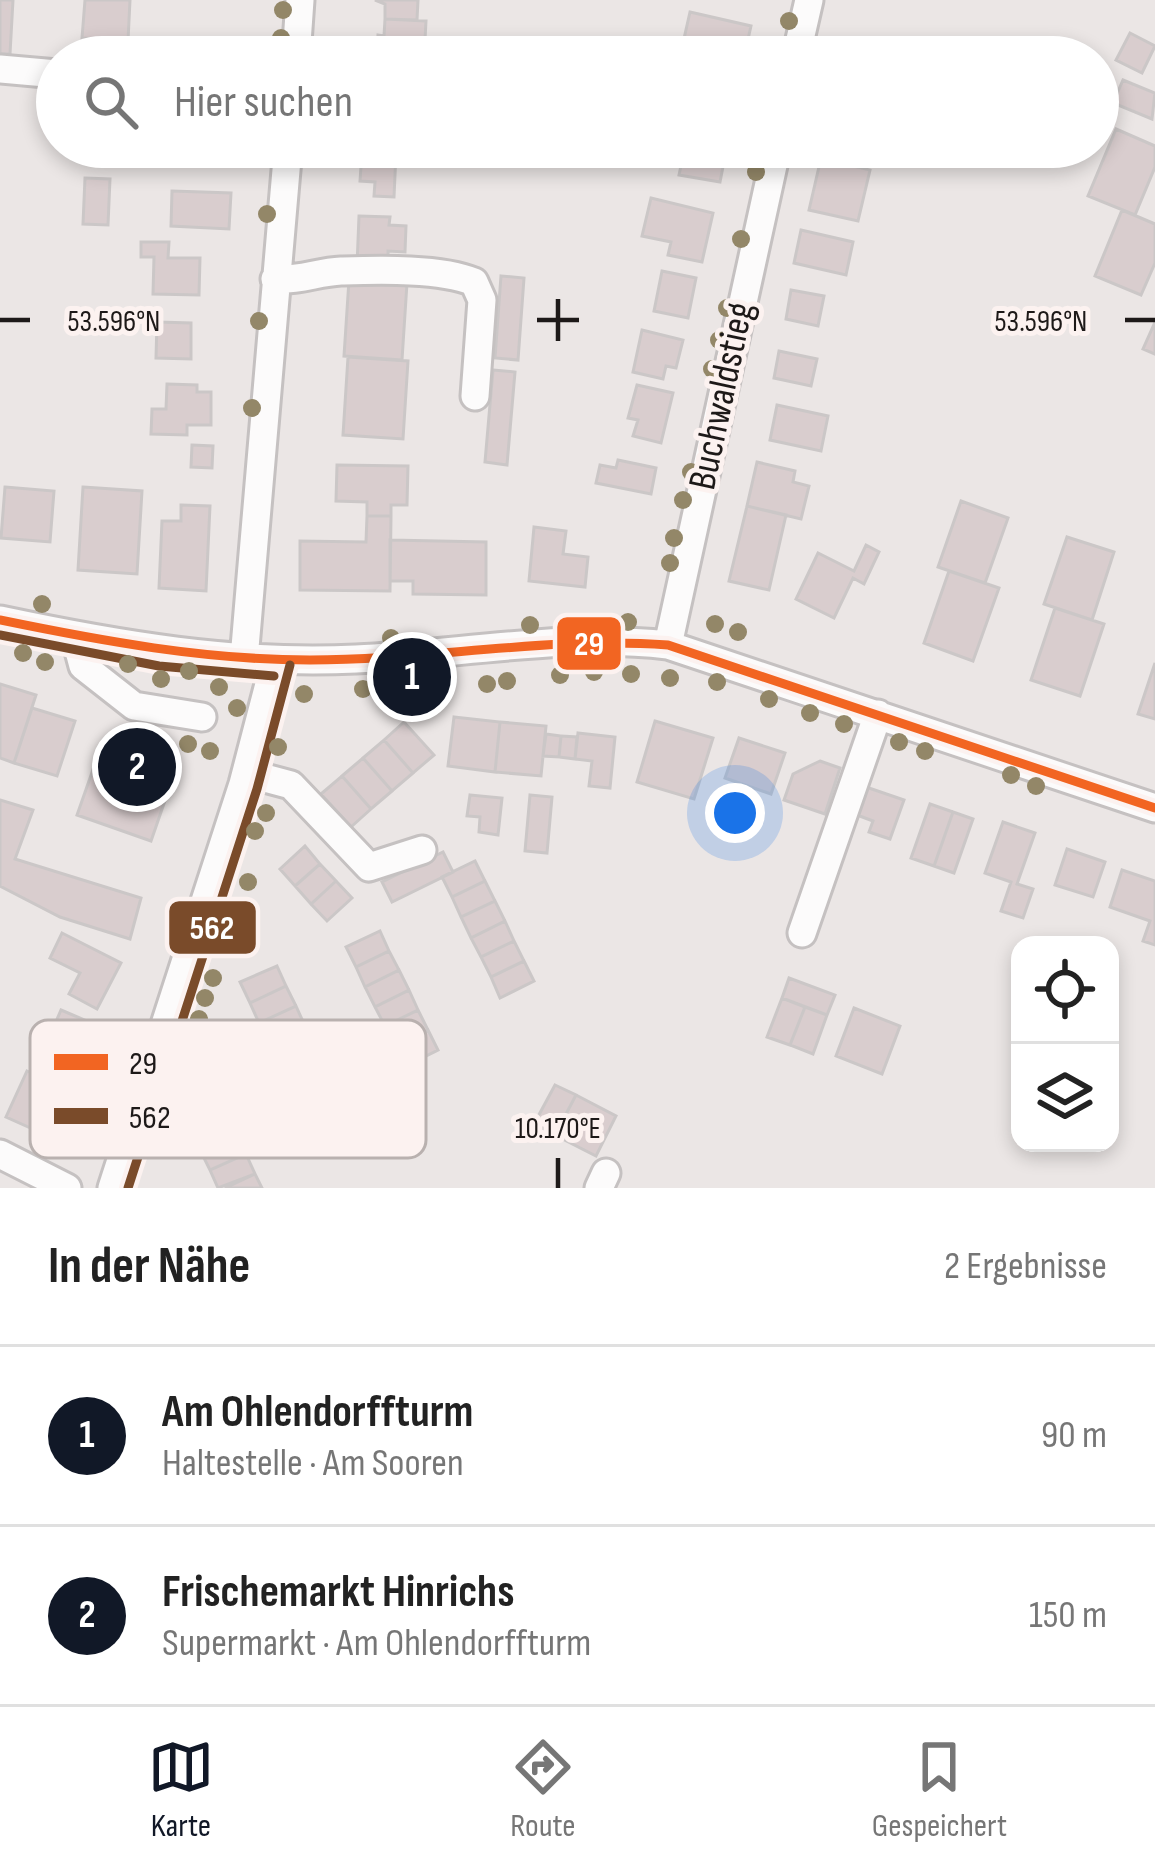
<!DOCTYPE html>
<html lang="de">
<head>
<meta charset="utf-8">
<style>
  :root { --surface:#fff; --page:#f6f6f6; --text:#222; --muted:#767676; --line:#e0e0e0; --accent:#111827 }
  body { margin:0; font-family:"Sofia Sans Condensed",sans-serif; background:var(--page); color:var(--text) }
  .controls { position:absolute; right:36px; bottom:36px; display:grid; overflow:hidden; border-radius:24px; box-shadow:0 6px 18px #0003 }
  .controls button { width:108px; height:108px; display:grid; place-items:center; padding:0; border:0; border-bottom:3px solid var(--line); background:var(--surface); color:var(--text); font:60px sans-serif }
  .you { position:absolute; left:735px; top:813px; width:42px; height:42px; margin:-30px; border:9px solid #fff; border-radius:50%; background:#1a73e8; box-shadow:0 0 0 18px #1a73e833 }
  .badge { display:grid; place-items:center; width:78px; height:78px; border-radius:50%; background:var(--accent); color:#fff; font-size:39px; font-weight:700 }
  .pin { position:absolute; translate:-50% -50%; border:6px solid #fff; box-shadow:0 3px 12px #0006 }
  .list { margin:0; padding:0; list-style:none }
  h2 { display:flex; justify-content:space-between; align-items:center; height:156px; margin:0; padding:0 48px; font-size:51px }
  h2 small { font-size:39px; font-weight:400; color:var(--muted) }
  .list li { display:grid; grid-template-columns:78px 1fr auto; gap:36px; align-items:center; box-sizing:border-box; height:180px; padding:0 48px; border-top:3px solid var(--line) }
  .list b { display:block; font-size:45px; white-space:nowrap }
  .list p { margin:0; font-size:39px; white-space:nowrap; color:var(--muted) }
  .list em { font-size:39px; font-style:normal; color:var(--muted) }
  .icon { flex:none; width:66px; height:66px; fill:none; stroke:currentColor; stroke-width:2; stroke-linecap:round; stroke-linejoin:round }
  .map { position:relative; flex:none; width:1155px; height:1188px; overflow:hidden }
  .search { position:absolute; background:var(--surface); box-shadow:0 6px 18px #0003; left:36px; right:36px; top:36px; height:132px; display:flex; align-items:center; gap:30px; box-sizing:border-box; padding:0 42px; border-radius:66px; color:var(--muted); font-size:45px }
  .sheet { height:516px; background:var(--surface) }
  nav { display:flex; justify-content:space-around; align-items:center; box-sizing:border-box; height:168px; border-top:3px solid var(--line); background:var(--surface); font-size:33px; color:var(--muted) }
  nav a { display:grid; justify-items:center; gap:6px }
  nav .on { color:var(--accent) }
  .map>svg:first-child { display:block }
  .building { fill:#d9cdce; stroke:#cbc7c7; stroke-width:3 }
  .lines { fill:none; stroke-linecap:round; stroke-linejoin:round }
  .minor-casing { stroke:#c5c1c1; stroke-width:33 }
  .minor { stroke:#fcfbfb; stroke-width:27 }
  .bus-1-casing { stroke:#fcf2f0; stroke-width:18 }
  .bus-2-casing { stroke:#fcf2f0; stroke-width:18 }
  .bus-1 { stroke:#f26522; stroke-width:9 }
  .bus-2 { stroke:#7a4b2a; stroke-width:9 }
  .tree { fill:#938768 }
  .ticks { fill:none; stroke:#1d1918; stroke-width:4.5 }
  .labels { text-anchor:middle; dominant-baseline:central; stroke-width:10; stroke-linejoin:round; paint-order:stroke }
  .street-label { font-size:39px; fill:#1d1918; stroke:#fcf2f0 }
  .key { fill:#fcf2f0; stroke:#b9b1af; stroke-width:3 }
  .key-label { font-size:33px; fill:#1d1918 }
  .ticks-label { font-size:30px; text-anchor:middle; fill:#1d1918; stroke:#fcf2f0; stroke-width:10; stroke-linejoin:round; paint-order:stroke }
  .line-badge { stroke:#fcf2f0; stroke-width:4.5 }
  .badge-label { font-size:33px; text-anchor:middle; font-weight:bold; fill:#fff }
</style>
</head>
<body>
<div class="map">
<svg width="1155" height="1188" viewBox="0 0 1155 1188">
  <rect width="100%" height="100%" fill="#ebe6e5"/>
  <path class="building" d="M 0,0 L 13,0 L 10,54 L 0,54 Z
    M 85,0 L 130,0 L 128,41 L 82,38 Z
    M 375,0 L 418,0 L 417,20 L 385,19 L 385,4 Z
    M 690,12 L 751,26 L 744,57 L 702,57 L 681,52 Z
    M 385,19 L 426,21 L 425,40 L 435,41 L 434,57 L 377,57 L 378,35 L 384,36 Z
    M 1130,33 L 1155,46 L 1142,73 L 1116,60 Z
    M 1123,80 L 1155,93 L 1152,119 L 1113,103 Z
    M 1116,129 L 1155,146 L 1155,167 L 1135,215 L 1088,196 Z
    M 190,147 L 235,147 L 234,158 L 189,156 Z
    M 685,147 L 726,151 L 720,182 L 679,175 Z
    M 832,147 L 892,147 L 890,157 L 867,152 L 864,166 L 829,158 Z
    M 362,152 L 396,153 L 394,197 L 374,196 L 375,182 L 360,181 Z
    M 821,158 L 870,170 L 858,221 L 809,210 Z
    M 85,178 L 110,179 L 108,225 L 83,224 Z
    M 172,191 L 231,193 L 229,229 L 171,226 Z
    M 651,198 L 713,213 L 702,262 L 668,255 L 671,242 L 642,236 Z
    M 1122,210 L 1155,224 L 1155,263 L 1141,295 L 1095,276 Z
    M 359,216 L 390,217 L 389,225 L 406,226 L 405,252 L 388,251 L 388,267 L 357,266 Z
    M 801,230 L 853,242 L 846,275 L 794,263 Z
    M 141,242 L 169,242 L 168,258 L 200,258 L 199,295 L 153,294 L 154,257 L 141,257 Z
    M 662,271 L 696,278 L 688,318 L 654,311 Z
    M 501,276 L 524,278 L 518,360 L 495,358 Z
    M 349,280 L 407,283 L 402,360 L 344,356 Z
    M 791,290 L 824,296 L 818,326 L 786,319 Z
    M 157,322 L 191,323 L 191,359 L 156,358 Z
    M 1155,322 L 1155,354 L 1143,349 Z
    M 642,330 L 683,340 L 676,368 L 666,366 L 663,379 L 633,372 Z
    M 779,351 L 817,359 L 811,386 L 774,378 Z
    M 348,357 L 408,361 L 403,439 L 343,435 Z
    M 493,370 L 515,372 L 507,465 L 485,462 Z
    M 167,384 L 197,385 L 197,392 L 211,392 L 211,425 L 187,425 L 187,435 L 151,434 L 152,409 L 166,409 Z
    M 637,385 L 673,393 L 661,443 L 633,436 L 638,420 L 628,418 Z
    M 777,405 L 828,416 L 821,451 L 770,440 Z
    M 192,445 L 213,446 L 212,468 L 191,467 Z
    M 618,460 L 656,468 L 651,494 L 596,483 L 600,465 L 616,468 Z
    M 757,462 L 795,471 L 793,482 L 809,486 L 801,519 L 747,506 Z
    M 337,465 L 408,466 L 407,505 L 391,505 L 391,516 L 367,516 L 367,502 L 336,501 Z
    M 5,487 L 54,491 L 50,542 L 1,538 Z
    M 83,487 L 142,491 L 137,574 L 78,570 Z
    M 961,501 L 1008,518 L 985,583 L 938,567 Z
    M 181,505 L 210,506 L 206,591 L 159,588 L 162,521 L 181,521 Z
    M 747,506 L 786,515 L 769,590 L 729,581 Z
    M 367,516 L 391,516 L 390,591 L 300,590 L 300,541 L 366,542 Z
    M 534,527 L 566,531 L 563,554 L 588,557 L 585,587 L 529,581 Z
    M 1067,537 L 1114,552 L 1092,620 L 1044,604 Z
    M 390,540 L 486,542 L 486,595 L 413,594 L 413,581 L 390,581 Z
    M 866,545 L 879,552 L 864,584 L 853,578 L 834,618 L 796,599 L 818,553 L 854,571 Z
    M 949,571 L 999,588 L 973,661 L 924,643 Z
    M 1055,608 L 1104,624 L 1080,696 L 1031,680 Z
    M 1155,663 L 1155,719 L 1138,714 Z
    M 0,684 L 36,695 L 14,763 L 0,758 Z
    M 32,708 L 75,721 L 57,776 L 14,763 Z
    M 454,717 L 500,722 L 495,772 L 448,766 Z
    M 655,721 L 713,738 L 694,799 L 637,782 Z
    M 404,722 L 434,755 L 413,773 L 384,740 Z
    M 500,722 L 546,726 L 541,776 L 495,772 Z
    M 578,733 L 615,737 L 610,788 L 589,786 L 592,761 L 575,759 Z
    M 546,734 L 561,736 L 559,757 L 543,756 Z
    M 561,736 L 577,737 L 575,759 L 559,757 Z
    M 739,738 L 785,753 L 771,794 L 725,778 Z
    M 384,740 L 413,773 L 392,791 L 363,758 Z
    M 103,741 L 177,766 L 151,841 L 77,815 Z
    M 363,758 L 392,791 L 371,809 L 342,776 Z
    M 820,761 L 840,768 L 825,814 L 784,800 L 793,774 Z
    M 342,776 L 371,809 L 351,827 L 321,794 Z
    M 866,787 L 904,800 L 890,839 L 869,832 L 873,821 L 857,815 Z
    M 470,795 L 502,798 L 498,835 L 479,832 L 480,817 L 467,816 Z
    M 530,795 L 552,797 L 547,853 L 525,851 Z
    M 0,800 L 33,810 L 15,859 L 141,898 L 130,939 L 60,917 L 0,886 Z
    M 930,804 L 953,812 L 934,866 L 911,858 Z
    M 953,812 L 973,819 L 954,873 L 934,866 Z
    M 1003,822 L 1035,833 L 1017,884 L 1033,889 L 1023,918 L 1001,911 L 1011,882 L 985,873 Z
    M 305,846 L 320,864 L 295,886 L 280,869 Z
    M 1067,849 L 1105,862 L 1093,897 L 1055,885 Z
    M 443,852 L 453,872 L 392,902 L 382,882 Z
    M 475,861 L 485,881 L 452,897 L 442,877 Z
    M 320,864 L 336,881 L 311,904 L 295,886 Z
    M 1122,870 L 1155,881 L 1155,945 L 1143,941 L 1150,921 L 1110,907 Z
    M 336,881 L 352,898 L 327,921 L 311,904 Z
    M 485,881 L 495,901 L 461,917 L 452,897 Z
    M 495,901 L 505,921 L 471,938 L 461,917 Z
    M 505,921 L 514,941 L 481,957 L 471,938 Z
    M 380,931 L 389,951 L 356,967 L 346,947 Z
    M 62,933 L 121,963 L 97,1009 L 69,994 L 80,973 L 50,958 Z
    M 514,941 L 524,961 L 491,977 L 481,957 Z
    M 389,951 L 399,970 L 365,987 L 356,967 Z
    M 524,961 L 534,981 L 500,998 L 491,977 Z
    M 277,966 L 286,986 L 250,1003 L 240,982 Z
    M 399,970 L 409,990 L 375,1007 L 365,987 Z
    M 789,978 L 835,995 L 827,1015 L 782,998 Z
    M 286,986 L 296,1006 L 259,1023 L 250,1003 Z
    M 409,990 L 418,1010 L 385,1026 L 375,1007 Z
    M 782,998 L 805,1007 L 790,1045 L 767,1037 Z
    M 296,1006 L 305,1026 L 269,1043 L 259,1023 Z
    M 805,1007 L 827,1015 L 813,1054 L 790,1045 Z
    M 854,1008 L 900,1026 L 882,1074 L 836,1056 Z
    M 61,1010 L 94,1024 L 75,1068 L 42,1054 Z
    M 418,1010 L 428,1030 L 394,1046 L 385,1026 Z
    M 428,1030 L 438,1050 L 404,1067 L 394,1046 Z
    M 27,1071 L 64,1088 L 44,1134 L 6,1117 Z
    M 555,1085 L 576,1095 L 555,1135 L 534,1124 Z
    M 576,1095 L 616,1116 L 596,1156 L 555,1135 Z
    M 237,1135 L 246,1154 L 210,1170 L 201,1152 Z
    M 246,1154 L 255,1174 L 218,1188 L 210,1170 Z
    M 255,1174 L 262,1188 L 225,1188 Z"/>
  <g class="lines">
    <defs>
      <path id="minor" d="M 296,57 L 300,0
        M 796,57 L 809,0
        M 0,69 L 57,74
        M 275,279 C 298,281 318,272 341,271 C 378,270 441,268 474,282 L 482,300 L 475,396
        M 0,620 C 118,645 235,665 356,659 C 460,654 564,633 668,645 L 1155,808
        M 75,636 L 83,666 L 134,706 L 202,717
        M 668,645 L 777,147
        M 244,659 L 288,147
        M 246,773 L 291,785 L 369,867 L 422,850
        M 802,933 L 878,714
        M 0,1154 L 67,1188
        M 112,1188 L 243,784 L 275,661
        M 599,1188 L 606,1173"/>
    </defs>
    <use href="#minor" class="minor-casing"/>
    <use href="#minor" class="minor"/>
    <defs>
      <path id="bus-1" d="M 0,620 C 102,641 205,660 310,660 C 430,660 548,636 668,645 L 1155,808"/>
      <path id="bus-2" d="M 0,635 L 159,666 L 274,676
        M 128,1188 L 257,789 L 290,665"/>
    </defs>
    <use href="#bus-1" class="bus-1-casing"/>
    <use href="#bus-2" class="bus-2-casing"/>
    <use href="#bus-1" class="bus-1"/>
    <use href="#bus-2" class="bus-2"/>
  </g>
  <g class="tree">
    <circle cx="283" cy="10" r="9"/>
    <circle cx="789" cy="21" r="9"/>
    <circle cx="281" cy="38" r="9"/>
    <circle cx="756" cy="172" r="9"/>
    <circle cx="267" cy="214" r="9"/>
    <circle cx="741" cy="239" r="9"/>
    <circle cx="727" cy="308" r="9"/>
    <circle cx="259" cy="321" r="9"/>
    <circle cx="719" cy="340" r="9"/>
    <circle cx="712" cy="369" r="9"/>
    <circle cx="252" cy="408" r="9"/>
    <circle cx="691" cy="472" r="9"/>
    <circle cx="683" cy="500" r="9"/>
    <circle cx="674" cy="538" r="9"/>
    <circle cx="670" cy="563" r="9"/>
    <circle cx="42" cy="604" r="9"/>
    <circle cx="628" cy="622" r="9"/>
    <circle cx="715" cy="624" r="9"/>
    <circle cx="530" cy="625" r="9"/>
    <circle cx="738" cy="632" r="9"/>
    <circle cx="391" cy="638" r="9"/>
    <circle cx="23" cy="653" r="9"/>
    <circle cx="45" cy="662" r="9"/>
    <circle cx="128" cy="664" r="9"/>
    <circle cx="189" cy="671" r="9"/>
    <circle cx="594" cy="672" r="9"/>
    <circle cx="631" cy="674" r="9"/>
    <circle cx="560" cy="675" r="9"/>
    <circle cx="670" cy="678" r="9"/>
    <circle cx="161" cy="679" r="9"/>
    <circle cx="402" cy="680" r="9"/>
    <circle cx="507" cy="681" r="9"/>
    <circle cx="717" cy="682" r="9"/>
    <circle cx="487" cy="684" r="9"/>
    <circle cx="219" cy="687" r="9"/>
    <circle cx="363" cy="689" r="9"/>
    <circle cx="423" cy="690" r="9"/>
    <circle cx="443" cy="690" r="9"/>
    <circle cx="388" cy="693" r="9"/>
    <circle cx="304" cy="694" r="9"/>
    <circle cx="769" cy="699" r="9"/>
    <circle cx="237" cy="708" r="9"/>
    <circle cx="810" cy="713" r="9"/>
    <circle cx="844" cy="724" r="9"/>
    <circle cx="899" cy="742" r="9"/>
    <circle cx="188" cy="744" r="9"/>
    <circle cx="278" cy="747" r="9"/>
    <circle cx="210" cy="751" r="9"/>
    <circle cx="925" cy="751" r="9"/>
    <circle cx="1011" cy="775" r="9"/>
    <circle cx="1036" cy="786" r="9"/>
    <circle cx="266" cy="813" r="9"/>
    <circle cx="255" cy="831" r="9"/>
    <circle cx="248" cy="882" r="9"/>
    <circle cx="238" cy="906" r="9"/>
    <circle cx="227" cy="923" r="9"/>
    <circle cx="213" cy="978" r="9"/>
    <circle cx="205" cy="998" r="9"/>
    <circle cx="199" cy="1019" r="9"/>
  </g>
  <path class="ticks" d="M 558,299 L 558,341M 0,320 L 30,320M 537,320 L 579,320M 1125,320 L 1155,320M 558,1158 L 558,1188"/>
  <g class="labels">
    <g class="street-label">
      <text transform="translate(722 396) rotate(-78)">Buchwaldstieg</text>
    </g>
  </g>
  <rect x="30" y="1020" width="396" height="138" rx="18" class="key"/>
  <rect x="54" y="1054" width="54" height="16" fill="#f26522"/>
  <rect x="54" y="1108" width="54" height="16" fill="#7a4b2a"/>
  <g class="key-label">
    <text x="129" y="1074">29</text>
    <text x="129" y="1128">562</text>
  </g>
  <g class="ticks-label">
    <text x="114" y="331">53.596°N</text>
    <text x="1041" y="331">53.596°N</text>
    <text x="558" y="1138">10.170°E</text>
  </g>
  <g class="line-badge">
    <rect x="555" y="615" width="68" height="57" rx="12" fill="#f26522"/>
    <rect x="167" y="899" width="91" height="57" rx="12" fill="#7a4b2a"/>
  </g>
  <g class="badge-label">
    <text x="589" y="655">29</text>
    <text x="212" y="939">562</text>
  </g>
</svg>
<div class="controls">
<button><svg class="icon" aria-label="locate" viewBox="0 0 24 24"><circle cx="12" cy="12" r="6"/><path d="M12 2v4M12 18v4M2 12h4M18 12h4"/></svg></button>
<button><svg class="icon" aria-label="layers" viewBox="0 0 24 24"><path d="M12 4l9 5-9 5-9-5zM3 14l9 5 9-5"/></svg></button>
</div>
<div class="you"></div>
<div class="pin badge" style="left:412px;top:677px">1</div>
<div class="pin badge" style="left:137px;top:767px">2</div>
<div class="search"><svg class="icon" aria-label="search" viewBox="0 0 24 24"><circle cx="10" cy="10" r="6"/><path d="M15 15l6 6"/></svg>Hier suchen</div>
</div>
<section class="sheet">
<h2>In der Nähe<small>2 Ergebnisse</small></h2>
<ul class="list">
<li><span class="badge">1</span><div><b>Am Ohlendorffturm</b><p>Haltestelle · Am Sooren</p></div><em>90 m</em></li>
<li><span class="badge">2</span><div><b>Frischemarkt Hinrichs</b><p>Supermarkt · Am Ohlendorffturm</p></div><em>150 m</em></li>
</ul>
</section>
<nav>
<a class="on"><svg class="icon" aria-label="map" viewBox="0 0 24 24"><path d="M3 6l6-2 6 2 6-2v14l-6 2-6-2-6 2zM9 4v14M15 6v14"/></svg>Karte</a>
<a><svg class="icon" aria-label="directions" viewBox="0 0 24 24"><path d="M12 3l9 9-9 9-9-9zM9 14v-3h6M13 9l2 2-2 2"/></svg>Route</a>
<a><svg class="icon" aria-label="saved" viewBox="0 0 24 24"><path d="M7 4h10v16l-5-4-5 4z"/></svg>Gespeichert</a>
</nav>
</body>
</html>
